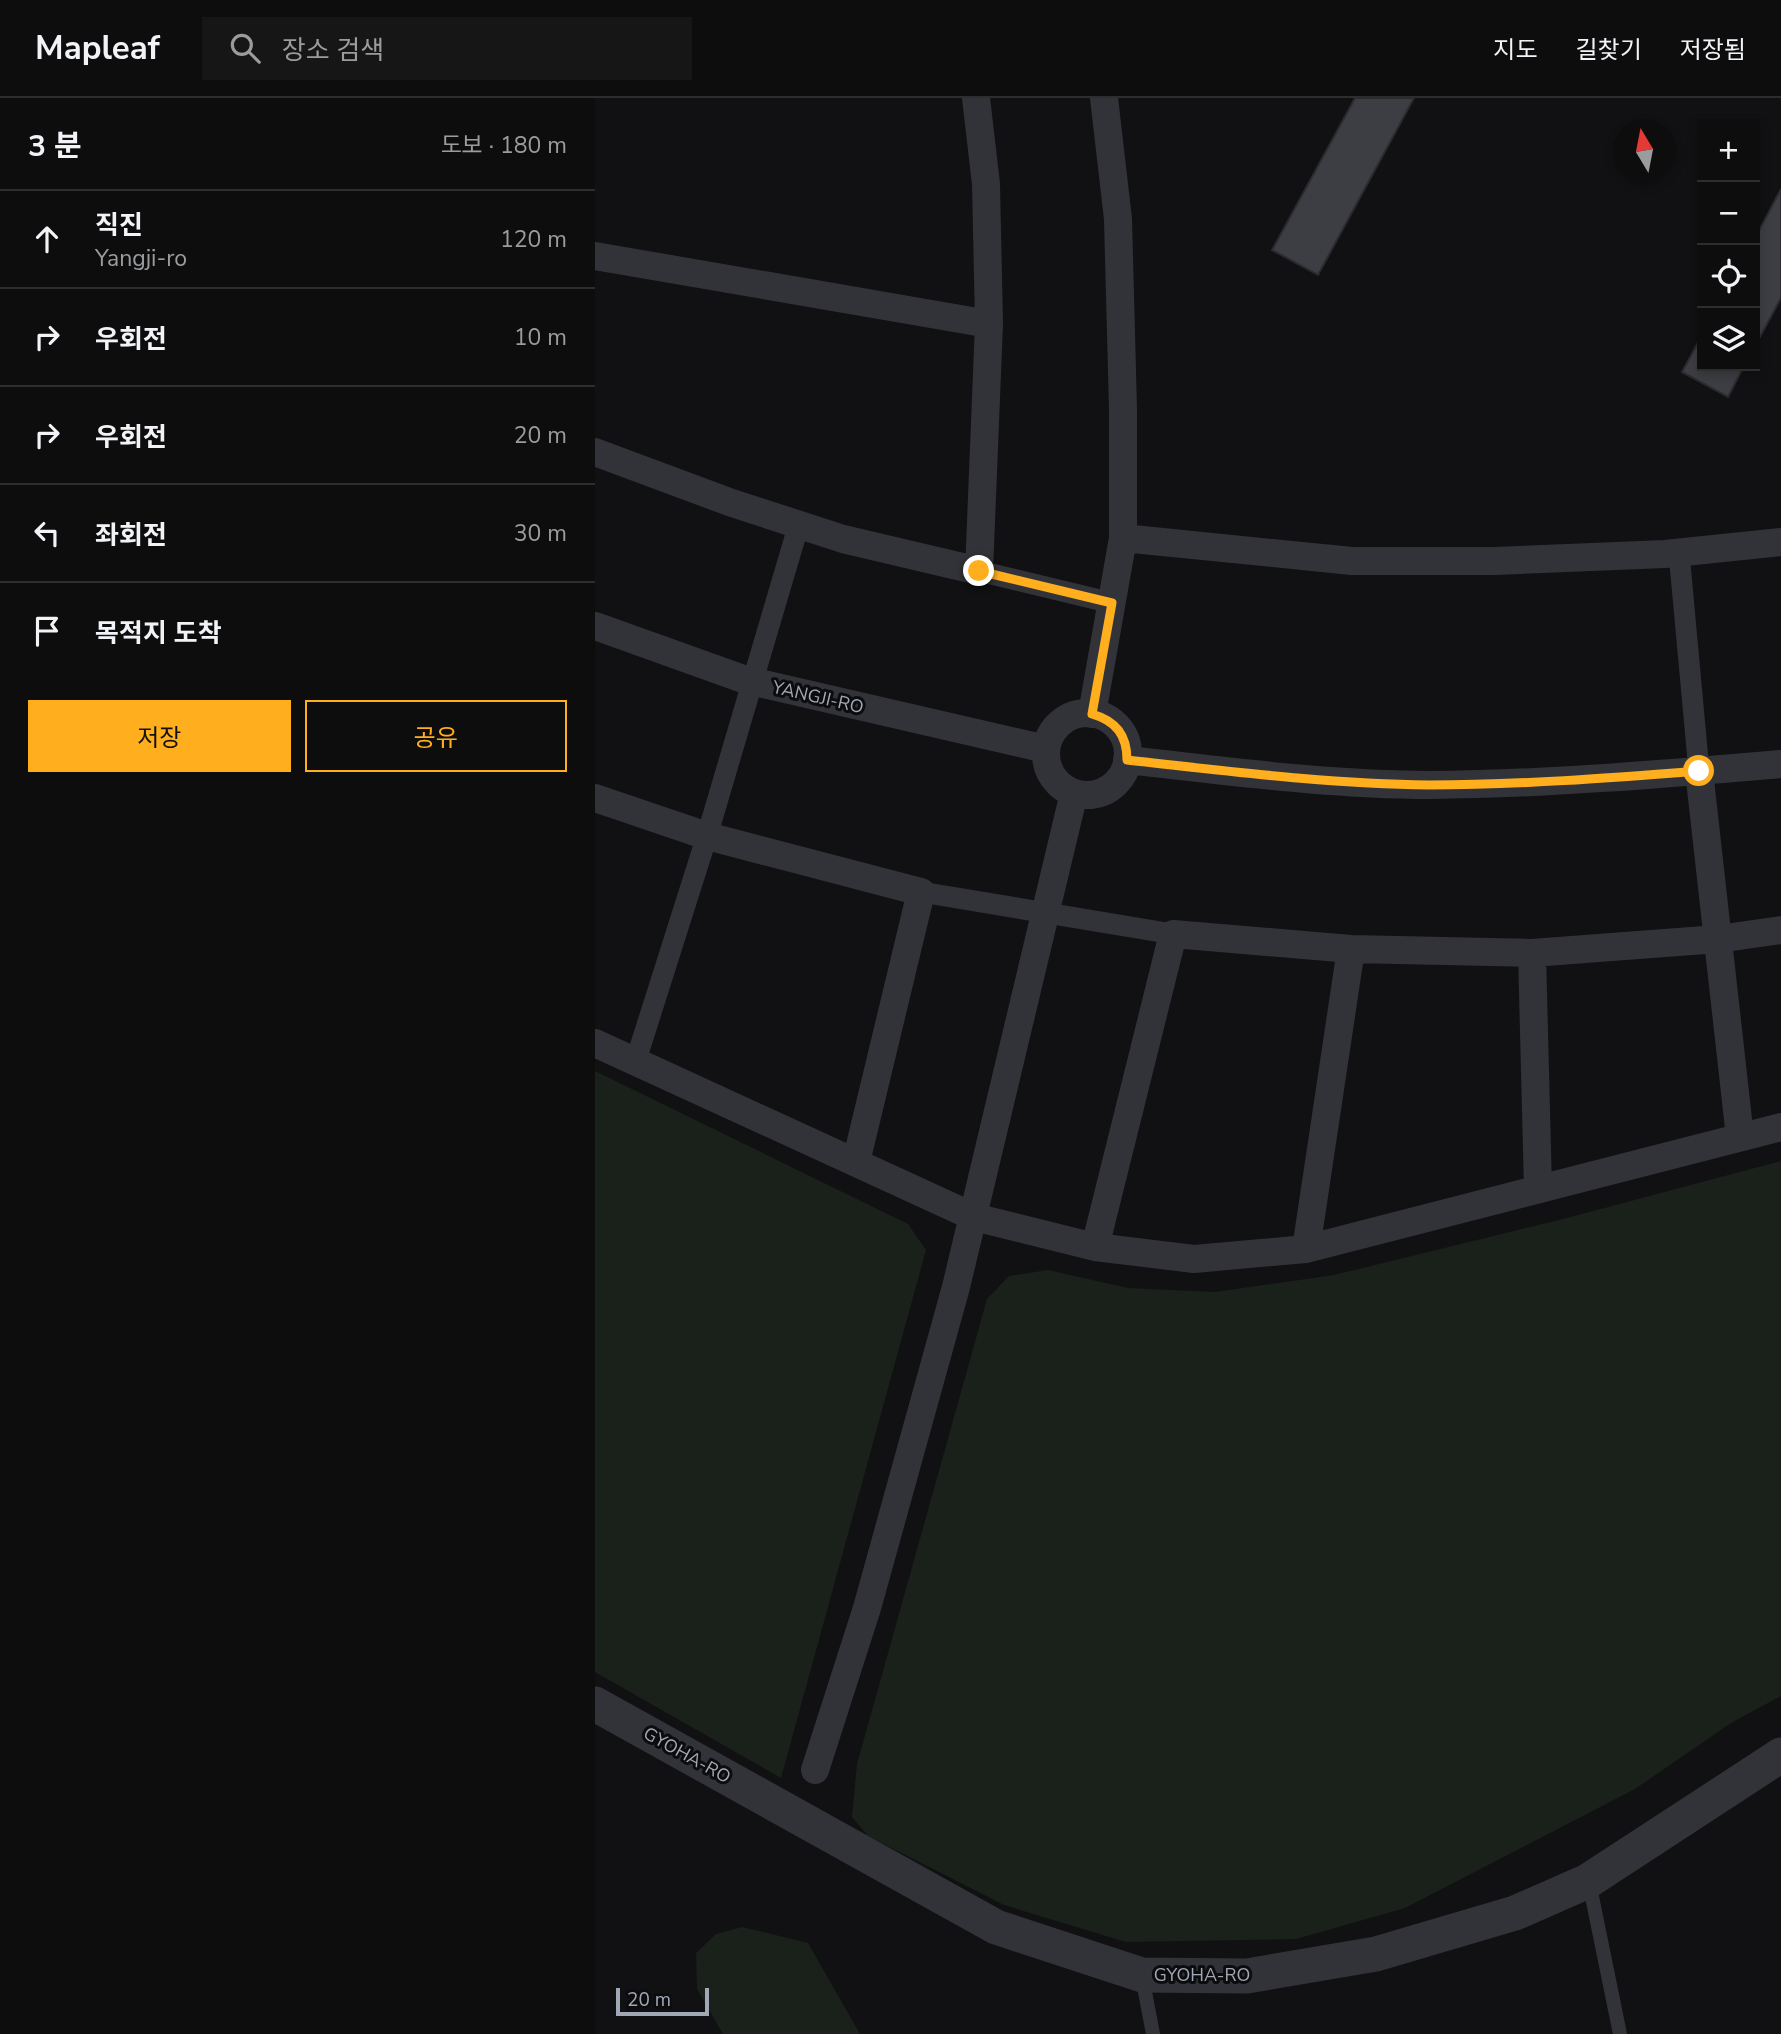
<!DOCTYPE html>
<html lang="ko">
<head>
<meta charset="utf-8">
<style>
  :root { --surface:#0d0d0e; --page:#161617; --text:#f1f3f6; --muted:#9a9c9e; --line:#2d2d2e; --accent:#ffae1e }
  body { margin:0; font-family:"Nunito Sans","Noto Sans KR",sans-serif; background:var(--page); color:var(--text) }
  .controls { position:absolute; right:21px; top:21px; display:grid; overflow:hidden; border-radius:0px; box-shadow:0 4px 10px #0003 }
  .controls button { width:63px; height:63px; display:grid; place-items:center; padding:0; border:0; border-bottom:2px solid var(--line); background:var(--surface); color:var(--text); font:35px sans-serif }
  .compass { position:absolute; left:1018px; top:21px; width:63px; height:63px; border-radius:50%; background:var(--surface); box-shadow:0 4px 10px #0003; rotate:350deg }
  .scale { position:absolute; left:21px; bottom:18px; width:93px; box-sizing:border-box; padding-left:7px; border:4px solid #a1a8b5; border-top:0; font-size:19px; line-height:24px; white-space:nowrap; color:#a1a8b5; -webkit-text-stroke:5px #0c0c0e; paint-order:stroke }
  .stop { position:absolute; width:21px; height:21px; margin:-16px; border:5px solid #ffae1e; border-radius:50%; background:#fff }
  .stop.end { background:#ffae1e; border-color:#fff; box-shadow:0 2px 7px #0008 }
  .list { margin:0; padding:0; list-style:none }
  h2 { display:flex; justify-content:space-between; align-items:center; height:91px; margin:0; padding:0 28px; font-size:30px }
  h2 small { font-size:23px; font-weight:400; color:var(--muted) }
  .list li { display:grid; grid-template-columns:46px 1fr auto; gap:21px; align-items:center; box-sizing:border-box; height:98px; padding:0 28px; border-top:2px solid var(--line) }
  .list b { display:block; font-size:26px; white-space:nowrap }
  .list p { margin:0; font-size:23px; white-space:nowrap; color:var(--muted) }
  .list em { font-size:23px; font-style:normal; color:var(--muted) }
  .actions { display:flex; gap:14px; padding:21px 28px }
  .actions a { flex:1; padding:16px 0; border:2px solid var(--accent); border-radius:0px; text-align:center; font-size:24px; color:var(--accent) }
  .actions .main { background:var(--accent); color:#111 }
  .icon { flex:none; width:38px; height:38px; fill:none; stroke:currentColor; stroke-width:2; stroke-linecap:round; stroke-linejoin:round }
  .map { position:relative; flex:none; width:1186px; height:1936px; overflow:hidden }
  header { display:flex; align-items:center; gap:42px; box-sizing:border-box; height:98px; padding:0 35px; background:var(--surface); border-bottom:2px solid var(--line) }
  header strong { font-size:33px }
  nav { display:flex; gap:38px; margin-inline-start:auto; font-size:24px }
  .search { width:490px; height:63px; background:var(--page); display:flex; align-items:center; gap:18px; box-sizing:border-box; padding:0 24px; border-radius:0px; color:var(--muted); font-size:26px }
  main { display:flex }
  aside { flex:1; background:var(--surface) }
  .map>svg:first-child { display:block }
  .green { fill:#19211a }
  .building { fill:#3d3e43; stroke:#2b2b2f; stroke-width:2 }
  .lines { fill:none; stroke-linecap:round; stroke-linejoin:round }
  .service { stroke:#323338; stroke-width:14 }
  .pedestrian { stroke:#323338; stroke-width:21 }
  .minor { stroke:#323338; stroke-width:28 }
  .tertiary { stroke:#323338; stroke-width:35 }
  .route { stroke:#ffae1e; stroke-width:9 }
  .labels { text-anchor:middle; dominant-baseline:central; stroke-width:6; stroke-linejoin:round; paint-order:stroke }
  .street-label { font-size:18px; fill:#a1a8b5; stroke:#0c0c0e }
</style>
</head>
<body>
<header>
<strong>Mapleaf</strong>
<div class="search"><svg class="icon" aria-label="search" viewBox="0 0 24 24"><circle cx="10" cy="10" r="6"/><path d="M15 15l6 6"/></svg>장소 검색</div>
<nav><a>지도</a><a>길찾기</a><a>저장됨</a></nav>
</header>
<main>
<aside>
<h2>3 분<small>도보 · 180 m</small></h2>
<ul class="list">
<li><svg class="icon" aria-label="ahead" viewBox="0 0 24 24"><path d="M12 20V5M6 11l6-6 6 6"/></svg><div><b>직진</b><p>Yangji-ro</p></div><em>120 m</em></li>
<li><svg class="icon" aria-label="right" viewBox="0 0 24 24"><path d="M7 20v-9h11M14 6l5 5-5 5"/></svg><div><b>우회전</b></div><em>10 m</em></li>
<li><svg class="icon" aria-label="right" viewBox="0 0 24 24"><path d="M7 20v-9h11M14 6l5 5-5 5"/></svg><div><b>우회전</b></div><em>20 m</em></li>
<li><svg class="icon" aria-label="left" viewBox="0 0 24 24"><path d="M17 20v-9H6M10 6l-5 5 5 5"/></svg><div><b>좌회전</b></div><em>30 m</em></li>
<li><svg class="icon" aria-label="arrive" viewBox="0 0 24 24"><path d="M6 21V4h12l-3 4 3 4H6"/></svg><div><b>목적지 도착</b></div></li>
</ul>
<div class="actions"><a class="main">저장</a><a>공유</a></div>
</aside>
<div class="map">
<svg width="1186" height="1936" viewBox="0 0 1186 1936">
  <rect width="100%" height="100%" fill="#111113"/>
  <path class="green" d="M 0,973 L 313,1126 L 331,1152 L 186,1680 L 0,1574 Z
    M 1186,1063 L 1186,1598 L 1136,1625 L 1040,1691 L 810,1810 L 701,1841 L 531,1844 L 409,1807 L 273,1738 L 257,1719 L 262,1666 L 392,1201 L 414,1178 L 453,1172 L 533,1190 L 620,1194 L 739,1177 L 972,1120 Z
    M 147,1829 L 213,1845 L 265,1936 L 128,1936 L 102,1891 L 101,1855 L 121,1836 Z"/>
  <path class="building" d="M 760,0 L 819,0 L 723,177 L 677,152 Z
    M 1186,91 L 1186,200 L 1160,248 L 1160,140 Z
    M 1107,237 L 1107,268 L 1149,268 L 1133,299 L 1087,274 Z"/>
  <g class="lines">
    <path class="service" d="M 994,1784 L 1025,1936
      M 547,1878 L 558,1936"/>
    <path class="pedestrian" d="M 1084,455 L 1104,673
      M 384,473 L 517,505
      M 326,794 L 578,836
      M 40,965 L 112,738 L 204,426"/>
    <path class="minor" d="M 0,158 L 394,226
      M 0,354 L 137,405 L 248,441 L 384,473 L 394,226 L 391,86 L 381,0
      M 528,440 L 757,463 L 899,463 L 1070,456 L 1186,444
      M 0,528 L 151,582 L 451,651
      M451 656a41 41 0 1 1 82 0a41 41 0 1 1-82 0Z
      M 497,616 L 528,440 L 528,311 L 523,121 L 509,0
      M 532,662 C 633,673 734,687 835,687 C 952,686 1069,676 1186,666
      M 1104,673 L 1145,1039
      M 0,700 L 112,738 L 326,794 L 261,1064
      M 937,855 L 943,1091
      M 0,945 L 379,1119 L 500,1149 L 599,1161 L 711,1151 L 1186,1029
      M 500,1149 L 578,836 L 756,851 L 937,855 L 1123,841 L 1186,832
      M 711,1151 L 756,851
      M 220,1672 L 272,1510 L 361,1189 L 479,695"/>
    <path class="tertiary" d="M 0,1606 L 401,1829 L 547,1877 L 652,1878 L 781,1856 L 920,1815 L 993,1783 L 1186,1657"/>
  </g>
  <g class="lines">
    <path class="route" d="M 384,473 L 517,505 L 497,616 C 521,623 532,637 532,662 C 633,673 733,686 834,687 C 924,687 1014,680 1104,673"/>
  </g>
  <g class="labels">
    <g class="street-label">
      <text transform="translate(223 599) rotate(13)">YANGJI-RO</text>
      <text transform="translate(92 1657) rotate(29)">GYOHA-RO</text>
      <text x="607" y="1877">GYOHA-RO</text>
    </g>
  </g>
</svg>
<div class="controls">
<button>+</button>
<button>−</button>
<button><svg class="icon" aria-label="locate" viewBox="0 0 24 24"><circle cx="12" cy="12" r="6"/><path d="M12 2v4M12 18v4M2 12h4M18 12h4"/></svg></button>
<button><svg class="icon" aria-label="layers" viewBox="0 0 24 24"><path d="M12 4l9 5-9 5-9-5zM3 14l9 5 9-5"/></svg></button>
</div>
<svg class="compass" viewBox="-18 -18 36 36"><path d="M0-13l5 13h-10z" fill="#e53935"/><path d="M0 13l5-13h-10z" fill="#9a9c9e"/></svg>
<div class="scale">20 m</div>
<div class="stop" style="left:1104px;top:673px"></div>
<div class="stop end" style="left:384px;top:473px"></div>
</div>
</main>
</body>
</html>
